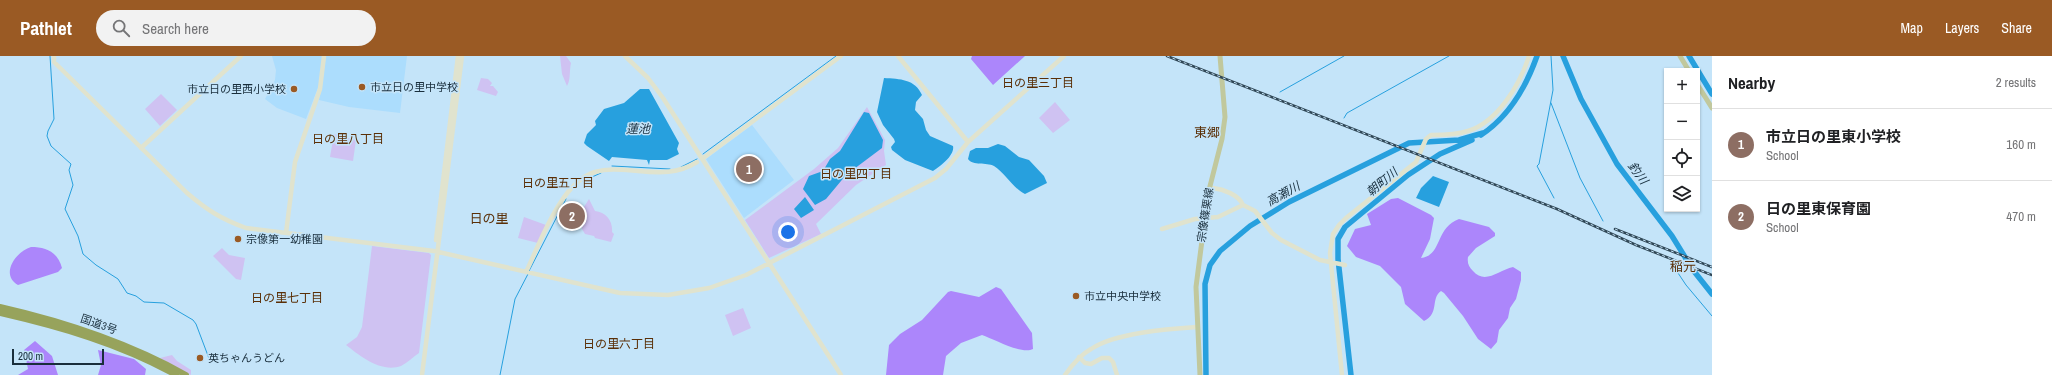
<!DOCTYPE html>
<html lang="en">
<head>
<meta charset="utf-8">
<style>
  :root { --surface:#fff; --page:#f2f2f2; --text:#202124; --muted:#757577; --line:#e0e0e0; --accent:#9a5a24 }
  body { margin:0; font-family:"Archivo Narrow","Noto Sans JP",sans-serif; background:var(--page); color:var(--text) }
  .controls { position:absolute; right:12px; top:12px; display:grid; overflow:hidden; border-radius:0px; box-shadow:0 1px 3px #0004 }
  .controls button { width:36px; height:36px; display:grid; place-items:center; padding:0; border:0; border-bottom:1px solid var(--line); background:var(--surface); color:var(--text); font:20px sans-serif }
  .scale { position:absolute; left:12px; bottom:10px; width:92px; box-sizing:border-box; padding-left:4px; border:2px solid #192e3c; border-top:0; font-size:11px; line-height:14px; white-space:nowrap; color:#192e3c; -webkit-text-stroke:3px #c4e4f9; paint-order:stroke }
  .you { position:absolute; left:788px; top:176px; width:14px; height:14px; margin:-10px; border:3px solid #fff; border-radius:50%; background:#1a73e8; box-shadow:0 0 0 6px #1a73e833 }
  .badge { display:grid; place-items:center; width:26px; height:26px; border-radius:50%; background:var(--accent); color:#fff; font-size:13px; font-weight:700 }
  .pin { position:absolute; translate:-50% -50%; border:2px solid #fff; box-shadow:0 1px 4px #0006 }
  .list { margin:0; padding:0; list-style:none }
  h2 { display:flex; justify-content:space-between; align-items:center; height:52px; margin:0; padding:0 16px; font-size:17px }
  h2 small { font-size:13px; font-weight:400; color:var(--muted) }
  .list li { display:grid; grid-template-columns:26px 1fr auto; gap:12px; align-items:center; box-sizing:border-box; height:72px; padding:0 16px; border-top:1px solid var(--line) }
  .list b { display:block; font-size:15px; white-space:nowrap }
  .list p { margin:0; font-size:13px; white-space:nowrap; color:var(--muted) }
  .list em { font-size:13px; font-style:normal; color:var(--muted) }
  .icon { flex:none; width:22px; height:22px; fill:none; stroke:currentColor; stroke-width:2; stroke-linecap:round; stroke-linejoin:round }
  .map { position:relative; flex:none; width:1712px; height:319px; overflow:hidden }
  header { display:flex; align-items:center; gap:24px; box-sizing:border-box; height:56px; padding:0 20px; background:var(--accent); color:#fff }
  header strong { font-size:19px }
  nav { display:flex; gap:22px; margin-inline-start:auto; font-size:14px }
  .search { width:280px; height:36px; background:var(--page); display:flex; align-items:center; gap:10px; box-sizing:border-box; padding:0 14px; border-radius:22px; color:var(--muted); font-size:15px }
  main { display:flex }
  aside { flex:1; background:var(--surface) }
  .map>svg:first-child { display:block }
  .built { fill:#acddfd }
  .green { fill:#cfc2f2 }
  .forest { fill:#ac86fb }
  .water { fill:#27a0de }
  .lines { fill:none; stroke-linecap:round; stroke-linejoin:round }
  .stream { stroke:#27a0de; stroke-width:1 }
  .river { stroke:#27a0de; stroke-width:5.5 }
  .secondary { stroke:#e0e3ce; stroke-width:4.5 }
  .primary { stroke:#c1c89d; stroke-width:5 }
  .highway { stroke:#97a35c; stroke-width:6 }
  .rail-casing { stroke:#304756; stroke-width:2.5 }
  .rail { stroke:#c4e4f9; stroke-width:1; stroke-dasharray:3; stroke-linecap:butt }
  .poi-dot { fill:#9a5a24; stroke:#c4e4f9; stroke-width:1.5 }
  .labels { text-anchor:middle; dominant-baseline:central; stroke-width:3; stroke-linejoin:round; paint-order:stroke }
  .poi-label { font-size:11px; fill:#192e3c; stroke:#c4e4f9; text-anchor:start }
  .street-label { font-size:11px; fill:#192e3c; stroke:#c4e4f9 }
  .neighbourhood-label { font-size:12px; fill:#5a2f07; stroke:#c4e4f9 }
  .water-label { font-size:12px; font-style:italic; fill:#172e3d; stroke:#c4e4f9 }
  .quarter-label { font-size:13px; fill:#5a2f07; stroke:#c4e4f9 }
</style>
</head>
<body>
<header>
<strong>Pathlet</strong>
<div class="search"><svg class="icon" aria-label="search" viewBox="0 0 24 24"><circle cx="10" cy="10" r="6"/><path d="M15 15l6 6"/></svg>Search here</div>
<nav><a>Map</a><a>Layers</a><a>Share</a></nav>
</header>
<main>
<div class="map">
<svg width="1712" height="319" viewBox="0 0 1712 319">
  <rect width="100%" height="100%" fill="#c4e4f9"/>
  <path class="built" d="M 272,0 L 323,0 L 319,29 L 306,63 L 277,52 L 265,43 L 275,24 L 276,14 Z
    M 326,0 L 407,0 L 400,57 L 349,51 L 319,44 Z
    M 752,69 L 794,124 L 744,162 L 706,103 Z"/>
  <path class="green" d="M 560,0 L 566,0 L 571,7 C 569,16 571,23 567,30 L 562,18 Z
    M 481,22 L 488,23 L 492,27 L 490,30 L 493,30 L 498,36 L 496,40 L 477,34 Z
    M 161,38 L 177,54 L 160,70 L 145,53 Z
    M 1055,46 L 1070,64 L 1053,77 L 1039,62 Z
    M 867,51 L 885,84 L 884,95 L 886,109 L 856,129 L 816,168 L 821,178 L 769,202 L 745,164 L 814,113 L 838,92 Z
    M 334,78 L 356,84 L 353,105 L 330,101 Z
    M 589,143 L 595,155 C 606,156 613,165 612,176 L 614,178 L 611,186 L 595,182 L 594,180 L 585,178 L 582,173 L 582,154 Z
    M 524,161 L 546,169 L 538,187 L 518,182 Z
    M 372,190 L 429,197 L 431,199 L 419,297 C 413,301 407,307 401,310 C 381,317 360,300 346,289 L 357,281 L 362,271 Z
    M 222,192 L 229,199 L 245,202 L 241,224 L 236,223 L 213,200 Z
    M 743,252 L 751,272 L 733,280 L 725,259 Z
    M 172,299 L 177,305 L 191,314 L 191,319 L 160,302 Z"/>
  <path class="forest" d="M 972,0 L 1025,0 L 993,29 L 971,3 Z
    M 1398,142 L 1431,159 L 1434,162 L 1430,183 L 1421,202 C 1443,199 1434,173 1459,163 L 1489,171 L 1495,177 L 1495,180 L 1476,192 L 1468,201 C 1467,207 1469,211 1473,215 C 1485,229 1499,214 1513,211 L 1521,216 L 1521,224 L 1516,243 L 1510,252 L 1508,262 L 1499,274 L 1497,286 L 1491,293 L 1478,283 L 1463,260 L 1444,237 L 1441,235 C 1430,243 1440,257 1424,265 L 1405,248 L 1401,231 L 1380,210 L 1356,201 L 1347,190 L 1355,173 L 1371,169 L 1367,158 L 1391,143 Z
    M 31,191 C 46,191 58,196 62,212 L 58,216 L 18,229 C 0,219 15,196 31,191 Z
    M 996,231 L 1001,233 L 1032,277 L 1033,293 C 1022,299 994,283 982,279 L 961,287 L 946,300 L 943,319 L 886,319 L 889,289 L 900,278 L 922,264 L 948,236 L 951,235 L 979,241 Z
    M 35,285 L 52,300 L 58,319 L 18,319 L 28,313 L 24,294 Z
    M 98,294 L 134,303 L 146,313 L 145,319 L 98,319 L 101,309 Z"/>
  <path class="water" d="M 884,22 C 900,23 915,23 922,39 L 916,46 L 915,54 L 923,63 L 926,74 L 930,80 L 953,90 C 955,99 941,110 933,115 L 905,104 L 892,94 L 891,91 L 895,86 L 894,83 L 883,69 L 877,56 Z
    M 640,33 L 649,33 L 679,87 L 677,93 L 679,98 L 667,104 L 650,104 L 649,109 L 647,104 L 612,101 L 609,105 L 587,90 L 584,87 L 587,78 L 596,69 L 595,65 L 604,53 L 624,47 Z
    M 864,56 L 869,57 L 883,84 L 882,92 L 846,119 L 826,143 L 815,149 L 803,133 L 809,120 L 823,115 L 830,103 L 840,95 Z
    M 998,88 L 1005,90 L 1019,101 L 1029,104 L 1044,120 L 1047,127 L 1025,138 C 1015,134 1005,117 994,110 C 986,106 973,110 968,103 L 970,95 L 976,92 L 988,92 Z
    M 1433,120 L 1449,126 L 1439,151 L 1416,142 L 1421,132 Z
    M 805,141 L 814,154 L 801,162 L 794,153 Z"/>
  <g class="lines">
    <path class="stream" d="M 50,0 L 54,63 L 48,75 L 47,80 L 51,90 L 71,108 L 69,114 L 73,129 L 65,153 L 78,180 L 83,198 L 96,209 L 118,223 L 127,237 L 136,240 L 144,246 L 164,247 L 193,264 L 196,268 L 210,305
      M 1551,0 L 1553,34 L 1539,108 L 1537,110 L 1554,142
      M 1280,36 L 1344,0
      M 1551,47 L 1580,122 L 1603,165
      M 1344,62 L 1347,57 L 1449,0
      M 703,98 L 836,0
      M 612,110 L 670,113
      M 681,111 L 697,103
      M 583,125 L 601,117
      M 1674,211 L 1686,229 L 1712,260
      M 529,215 L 566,143
      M 500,319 L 515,243 L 528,218"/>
    <path class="river" d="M 1563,0 L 1581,43 L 1617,108 L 1672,180 L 1693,214 L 1712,238
      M 1689,0 L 1712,38
      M 1481,79 C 1510,60 1526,31 1537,0
      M 1206,319 L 1205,228 L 1210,209 L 1220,195 L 1250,170 L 1289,146 L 1409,87 L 1459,84 L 1483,77
      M 1351,319 L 1338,203 L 1338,183 L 1345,171 L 1408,119 L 1440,98 L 1472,84"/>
    <path class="secondary" d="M 54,0 L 54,6 L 187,137 C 207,154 221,163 246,172 L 434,195 L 620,237 L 668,239 L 709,232 L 746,219 L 935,122 L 946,113 L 968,86 L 1064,0
      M 625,0 L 648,22 L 663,42 L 841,319
      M 898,0 L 968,86
      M 141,92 L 241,0
      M 702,103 L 841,0
      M 1213,132 C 1223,133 1239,139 1243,149 L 1255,155 L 1272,177 L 1281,184 L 1320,204 L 1345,209
      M 1162,173 L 1195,163 L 1218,161 L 1243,149
      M 286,177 L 295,106 L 320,33 L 324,0
      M 436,184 L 458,0
      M 526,216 C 541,185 561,126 595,116 C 609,112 624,114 638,115 C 659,117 678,118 697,106
      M 1079,301 L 1085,307 L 1091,308 L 1102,302 L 1109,302 L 1113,306 L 1117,319
      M 422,319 L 462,0
      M 1065,319 C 1072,309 1080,299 1091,293 C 1115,277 1167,273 1197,271
      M 1342,319 L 1330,197 L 1333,178 L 1339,169 L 1346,162 L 1416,106 L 1426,83 L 1431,79 C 1443,79 1456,79 1468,75 C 1498,66 1520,28 1529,0"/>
    <path class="primary" d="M 1680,0 L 1689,15
      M 1697,28 L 1712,52
      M 1200,319 L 1196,231 L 1208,138 L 1222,83 L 1225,61 L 1220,0"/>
    <path class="highway" d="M 0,251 C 66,266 127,286 186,319
      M 0,257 C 61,271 120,288 176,319"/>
    <defs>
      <path id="rail" d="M 1167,0 L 1557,153 L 1636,189 L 1712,219
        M 1615,173 L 1712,211"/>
    </defs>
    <use href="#rail" class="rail-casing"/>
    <use href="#rail" class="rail"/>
  </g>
  <g class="poi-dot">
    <circle cx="362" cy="31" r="4"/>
    <circle cx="294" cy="33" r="4"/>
    <circle cx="238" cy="183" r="4"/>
    <circle cx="1076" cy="240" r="4"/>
    <circle cx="200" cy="302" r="4"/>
  </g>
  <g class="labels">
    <g class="poi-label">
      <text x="370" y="31">市立日の里中学校</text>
      <text x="286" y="33" text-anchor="end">市立日の里西小学校</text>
      <text x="246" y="183">宗像第一幼稚園</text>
      <text x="1084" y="240">市立中央中学校</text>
      <text x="208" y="302">英ちゃんうどん</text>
    </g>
    <g class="street-label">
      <text transform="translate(1205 159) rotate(-81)">宗像篠栗線</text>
      <text transform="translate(99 268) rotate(19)">国道3号</text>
    </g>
    <g class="neighbourhood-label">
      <text x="1038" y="27">日の里三丁目</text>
      <text x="348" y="83">日の里八丁目</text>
      <text x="856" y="118">日の里四丁目</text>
      <text x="558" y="127">日の里五丁目</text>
      <text x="287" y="242">日の里七丁目</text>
      <text x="619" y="288">日の里六丁目</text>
    </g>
    <g class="water-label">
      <text x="638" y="73">蓮池</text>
      <text transform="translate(1638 117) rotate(53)">釣川</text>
      <text transform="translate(1382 126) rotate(-40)">朝町川</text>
      <text transform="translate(1283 138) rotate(-29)">高瀬川</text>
    </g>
    <g class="quarter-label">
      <text x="1207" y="76">東郷</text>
      <text x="489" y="162">日の里</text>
      <text x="1683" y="210">稲元</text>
    </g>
  </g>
</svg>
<div class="controls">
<button>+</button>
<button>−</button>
<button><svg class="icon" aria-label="locate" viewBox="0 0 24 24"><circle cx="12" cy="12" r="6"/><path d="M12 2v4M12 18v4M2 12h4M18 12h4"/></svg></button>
<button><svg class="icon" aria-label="layers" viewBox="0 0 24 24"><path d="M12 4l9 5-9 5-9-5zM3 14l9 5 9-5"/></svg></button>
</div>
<div class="scale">200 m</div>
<div class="you"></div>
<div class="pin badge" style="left:749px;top:113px;background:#8d6e63">1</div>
<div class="pin badge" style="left:572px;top:160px;background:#8d6e63">2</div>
</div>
<aside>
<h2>Nearby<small>2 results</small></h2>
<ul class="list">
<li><span class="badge" style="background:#8d6e63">1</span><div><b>市立日の里東小学校</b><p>School</p></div><em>160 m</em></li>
<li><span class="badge" style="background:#8d6e63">2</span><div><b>日の里東保育園</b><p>School</p></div><em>470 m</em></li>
</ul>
</aside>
</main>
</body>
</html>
